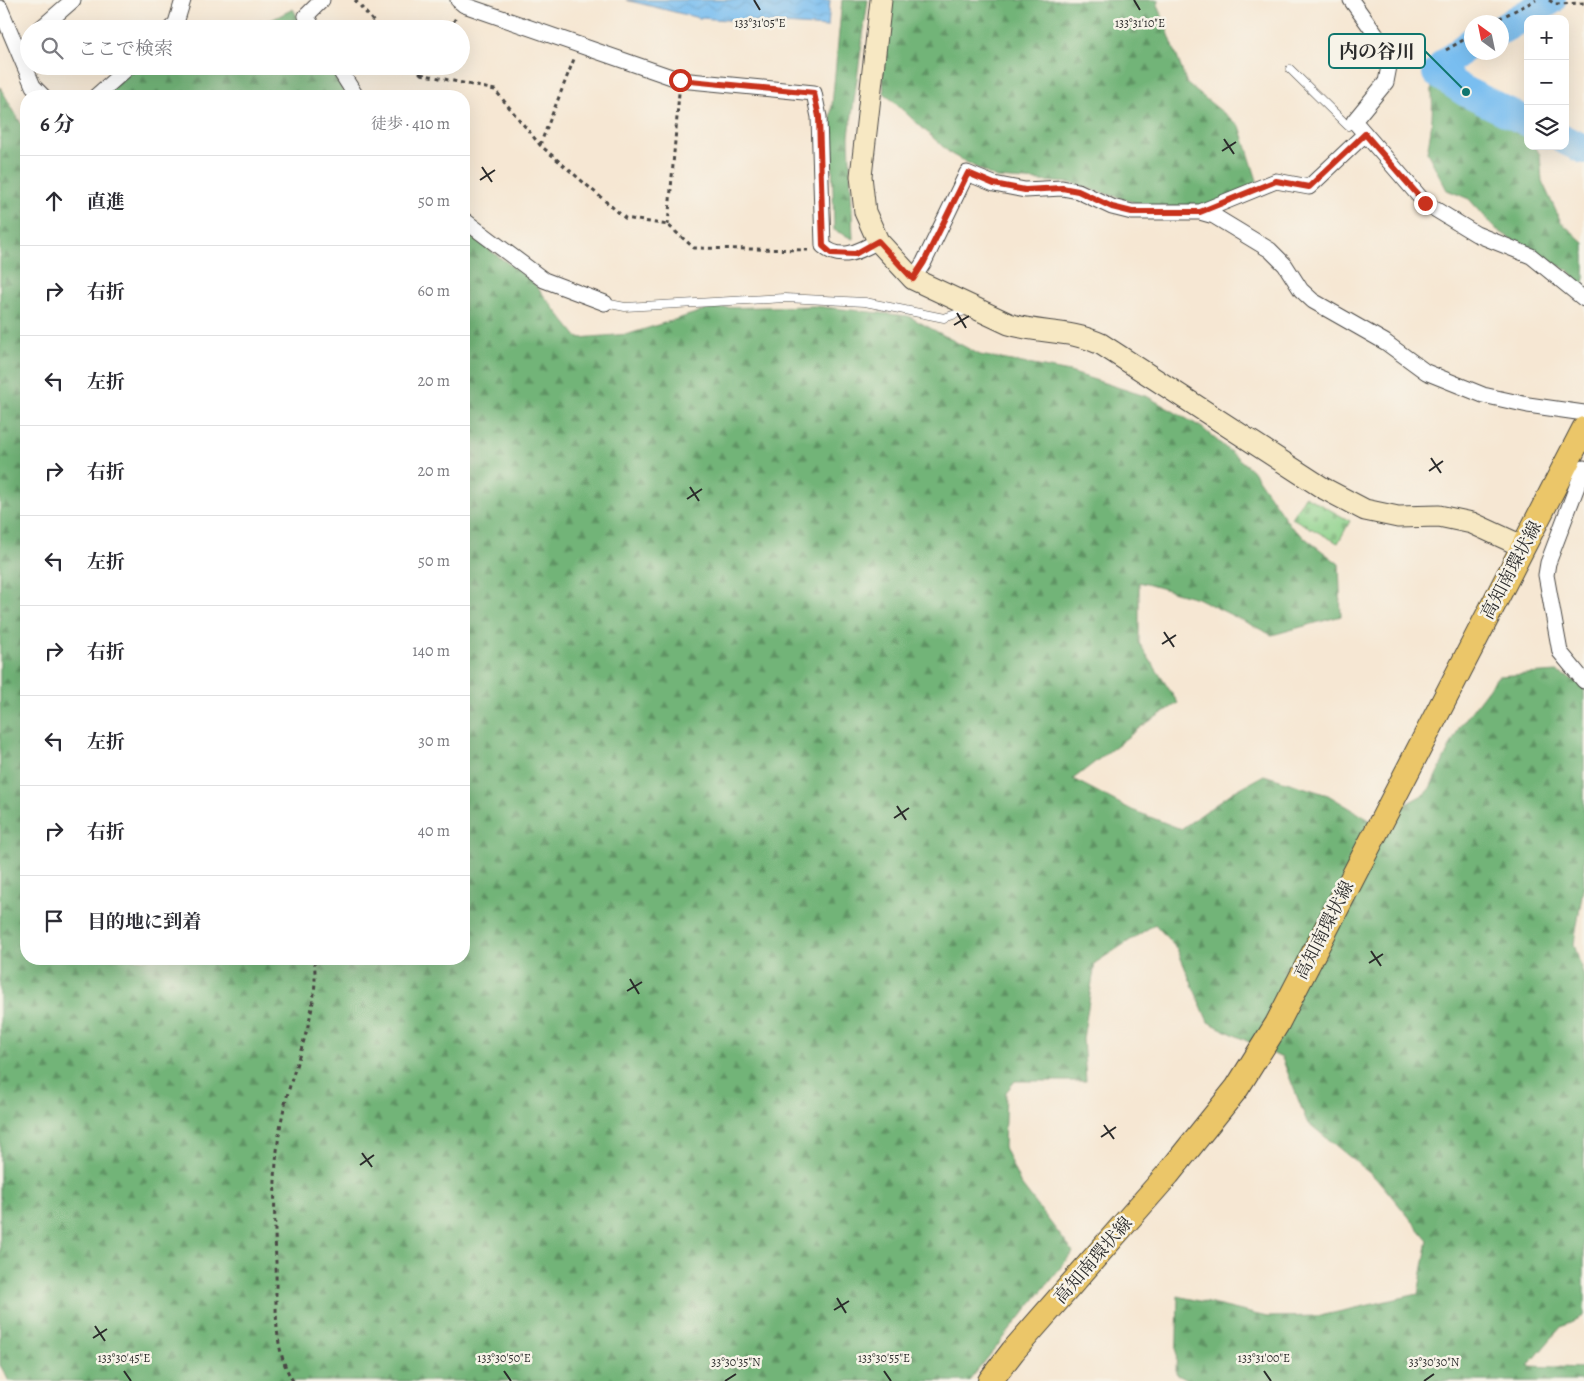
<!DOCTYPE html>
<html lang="ja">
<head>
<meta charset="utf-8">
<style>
  :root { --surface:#fff; --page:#f2f2f3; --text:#2b2b33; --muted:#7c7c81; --line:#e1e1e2 }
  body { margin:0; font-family:Alegreya,"Noto Serif JP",serif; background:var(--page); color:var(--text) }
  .controls { position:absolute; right:15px; top:15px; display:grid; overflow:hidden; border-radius:10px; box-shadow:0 5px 20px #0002 }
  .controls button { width:45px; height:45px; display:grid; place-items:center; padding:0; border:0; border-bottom:1px solid var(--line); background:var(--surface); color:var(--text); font:25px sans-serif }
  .compass { position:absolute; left:1464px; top:15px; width:45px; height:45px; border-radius:50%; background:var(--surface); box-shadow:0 5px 20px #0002; rotate:327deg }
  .stop { position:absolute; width:15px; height:15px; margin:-11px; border:4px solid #c8321e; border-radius:50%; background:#fff }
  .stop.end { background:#c8321e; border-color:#fff; box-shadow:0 1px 5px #0008 }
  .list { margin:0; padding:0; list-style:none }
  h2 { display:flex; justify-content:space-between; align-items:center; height:65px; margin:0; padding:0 20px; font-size:21px }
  h2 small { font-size:16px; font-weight:400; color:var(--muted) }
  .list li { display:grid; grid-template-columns:32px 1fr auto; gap:15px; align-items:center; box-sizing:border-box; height:90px; padding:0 20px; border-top:1px solid var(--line) }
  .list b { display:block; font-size:19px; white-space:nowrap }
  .list em { font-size:16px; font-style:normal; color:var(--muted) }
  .icon { flex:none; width:28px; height:28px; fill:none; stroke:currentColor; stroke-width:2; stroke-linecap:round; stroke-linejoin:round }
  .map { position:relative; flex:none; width:1584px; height:1381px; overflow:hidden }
  .search { position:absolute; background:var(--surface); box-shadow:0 5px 20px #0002; left:20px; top:20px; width:450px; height:55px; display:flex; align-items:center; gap:12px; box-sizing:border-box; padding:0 18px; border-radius:28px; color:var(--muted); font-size:19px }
  .panel { position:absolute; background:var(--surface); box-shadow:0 5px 20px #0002; left:20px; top:90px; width:450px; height:875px; border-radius:20px }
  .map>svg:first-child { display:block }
  .forest { fill:url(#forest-firs); stroke:#4e7052 }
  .cemetery { fill:url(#cemetery-stones); stroke:#5c7e5c }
  .water { fill:url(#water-waves); stroke:#52748e }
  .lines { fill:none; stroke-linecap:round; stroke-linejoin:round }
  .river { stroke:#79bef0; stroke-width:30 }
  .lane-casing { stroke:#494744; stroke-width:9 }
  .street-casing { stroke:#494744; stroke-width:17 }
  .secondary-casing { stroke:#494744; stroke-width:23 }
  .primary-casing { stroke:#494744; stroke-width:26 }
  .path { stroke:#494744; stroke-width:3; stroke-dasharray:4 4; stroke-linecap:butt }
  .lane { stroke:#fff; stroke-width:8 }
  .street { stroke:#fff; stroke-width:15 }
  .secondary { stroke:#f7e8c3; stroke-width:21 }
  .primary { stroke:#ebc669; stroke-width:24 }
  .route { stroke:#c8321e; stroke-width:6 }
  .ticks { fill:none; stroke:#2b2b2b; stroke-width:2 }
  .labels { text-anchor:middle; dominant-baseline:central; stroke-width:5; stroke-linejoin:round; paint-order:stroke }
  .street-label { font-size:18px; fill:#2b2b2b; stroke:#f7f3e8 }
  .ticks-label { font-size:12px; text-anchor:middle; fill:#2b2b2b; stroke:#f7f3e8; stroke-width:5; stroke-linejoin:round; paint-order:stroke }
  .leader { fill:none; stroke:#0f766e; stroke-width:2 }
  .callout-dot { fill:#0f766e; stroke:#f7f3e8; stroke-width:2 }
  .callout { fill:#f7f3e8; stroke:#0f766e; stroke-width:2 }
  .callout-label { font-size:19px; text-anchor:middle; font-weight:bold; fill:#2b2b2b }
</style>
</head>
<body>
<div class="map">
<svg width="1584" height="1381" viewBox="0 0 1584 1381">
  <defs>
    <pattern id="forest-firs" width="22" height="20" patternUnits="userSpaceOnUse" patternTransform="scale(1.25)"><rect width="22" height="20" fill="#72b478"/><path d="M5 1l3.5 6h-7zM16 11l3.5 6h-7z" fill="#5e9363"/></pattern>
    <pattern id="cemetery-stones" width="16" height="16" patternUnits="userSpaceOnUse" patternTransform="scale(1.25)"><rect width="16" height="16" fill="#8ed28c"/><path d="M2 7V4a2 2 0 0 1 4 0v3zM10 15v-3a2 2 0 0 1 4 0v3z" fill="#7bb479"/></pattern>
    <pattern id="water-waves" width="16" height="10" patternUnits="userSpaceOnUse" patternTransform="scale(1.25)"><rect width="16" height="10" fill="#79bef0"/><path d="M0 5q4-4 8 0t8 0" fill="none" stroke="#69a3ce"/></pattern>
  </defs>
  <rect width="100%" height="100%" fill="#f7f3e8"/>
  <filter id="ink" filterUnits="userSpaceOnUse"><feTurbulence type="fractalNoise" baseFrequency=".02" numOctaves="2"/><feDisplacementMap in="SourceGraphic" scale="10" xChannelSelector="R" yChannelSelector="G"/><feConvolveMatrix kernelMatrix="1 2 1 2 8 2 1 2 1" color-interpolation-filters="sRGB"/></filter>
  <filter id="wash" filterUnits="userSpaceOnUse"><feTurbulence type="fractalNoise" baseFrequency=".0096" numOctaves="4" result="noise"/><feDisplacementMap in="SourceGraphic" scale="20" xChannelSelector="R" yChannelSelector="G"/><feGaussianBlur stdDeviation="1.12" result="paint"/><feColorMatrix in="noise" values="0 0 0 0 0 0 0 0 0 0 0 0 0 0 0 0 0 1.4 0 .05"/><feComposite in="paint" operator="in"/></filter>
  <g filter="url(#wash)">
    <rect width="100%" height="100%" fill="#f6e7d3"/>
    <path class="forest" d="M 842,0 L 868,0 L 849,136 L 853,239 L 834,230 L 831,116 Z
      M 890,0 L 1159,0 L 1157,2 L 1187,84 L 1240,126 L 1259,187 L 1217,205 L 1153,208 L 1071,183 L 996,178 L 951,154 L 884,93 L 882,67 Z
      M 293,9 L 305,29 L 193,29 L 271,20 Z
      M 135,66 L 329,66 L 347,96 L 98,96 Z
      M 1430,73 L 1452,89 L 1504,112 L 1525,126 L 1528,131 L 1528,146 L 1535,146 L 1540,155 L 1542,181 L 1561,222 L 1584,243 L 1584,292 L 1568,270 L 1532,253 L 1496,229 L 1469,199 L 1447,190 L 1427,152 C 1433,123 1434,103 1430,73 Z
      M 0,87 L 26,132 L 26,959 L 464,959 L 464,231 L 532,281 L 578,338 L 629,334 L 712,308 L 814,306 L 908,316 L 980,355 L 1070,372 L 1148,397 L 1201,427 L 1252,470 L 1292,528 L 1339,564 L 1341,616 L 1272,635 L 1197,598 L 1139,582 L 1139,643 L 1178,703 L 1142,726 L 1073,779 L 1132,810 L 1181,829 L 1233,792 L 1264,775 L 1328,795 L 1373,822 L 1428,792 L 1460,726 L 1498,676 L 1557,672 L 1584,685 L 1584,883 L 1574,944 L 1584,977 L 1584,1316 L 1561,1327 L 1528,1366 L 1584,1368 L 1584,1381 L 1189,1381 L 1176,1374 L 1178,1296 L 1267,1317 L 1320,1316 L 1418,1294 L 1428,1240 L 1378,1180 L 1307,1122 L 1282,1058 L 1208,1022 L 1177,949 L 1155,924 L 1095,963 L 1083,1039 L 1086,1081 L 1015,1081 L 1006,1092 L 1004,1147 L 1020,1183 L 1073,1252 L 969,1381 L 9,1381 L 0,1365 Z"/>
    <path class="cemetery" d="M 1305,496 L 1350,521 L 1338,543 L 1292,518 Z"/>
    <path class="water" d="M 626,0 L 830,0 L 828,27 L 699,18 Z"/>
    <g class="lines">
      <path class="river" d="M 1502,29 L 1551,0
        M 1472,42 L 1445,63 L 1437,73 L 1466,92 L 1528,122
        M 1565,140 L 1584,149"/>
    </g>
  </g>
  <g filter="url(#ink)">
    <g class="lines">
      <defs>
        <path id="lane" d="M 1290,69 L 1348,126 L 1354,121
          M 605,303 L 625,307 L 785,298 L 865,302 L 944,318 L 968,310"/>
        <path id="street" d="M 458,0 L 464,5 L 680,80 L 814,93 L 819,117 L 823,246 C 841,262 860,251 878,241
          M 1351,0 L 1391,56 L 1386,82 L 1354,121 L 1425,203 L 1476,234 L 1531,256 L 1584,299
          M 0,8 L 33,86 L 43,96
          M 40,29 L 73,0
          M 170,29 L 176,23 L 183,0
          M 314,29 L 306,16 L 322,0
          M 337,66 L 356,96
          M 96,96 L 130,66
          M 1200,212 L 1276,181 L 1309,187 L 1365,134
          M 464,220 L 544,280 L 605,303
          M 913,279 L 924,262 L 967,173 L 994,184 L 1025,190 L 1062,188 L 1078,191 L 1112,207 L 1132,212 L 1200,212 L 1214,216 L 1270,250 L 1285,265 L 1301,290 L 1313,301 L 1385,342 L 1426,372 L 1483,395 L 1528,405 L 1584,413
          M 1584,468 L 1548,563 L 1546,575 L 1560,652 L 1584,681"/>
        <path id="secondary" d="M 881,0 L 861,176 L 865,212 L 878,241 L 913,279 L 1009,324 C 1041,334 1069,329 1101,344 L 1323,488 L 1365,510 L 1398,517 L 1439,516 L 1472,523 L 1524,547"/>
        <path id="primary" d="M 990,1381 L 1013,1351 L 1168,1174 L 1237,1088 L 1277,1024 L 1584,429"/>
      </defs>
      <use href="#lane" class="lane-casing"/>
      <use href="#street" class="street-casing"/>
      <use href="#secondary" class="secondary-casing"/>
      <use href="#primary" class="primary-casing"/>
      <path class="path" d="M 355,0 L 380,29
        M 1549,0 L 1555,4 L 1584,3
        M 1492,22 L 1536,0
        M 449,29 L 457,16
        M 1446,50 L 1472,35
        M 414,66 L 421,74 L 426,66
        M 421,74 L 495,90 L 540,145 L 625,218 L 668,225 L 694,248 L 808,250
        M 540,145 L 574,59
        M 668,225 L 679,93
        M 293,1381 C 271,1347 277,1300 276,1262 C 274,1206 272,1154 286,1100 C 298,1053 320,1008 314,959"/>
      <use href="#lane" class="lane"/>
      <use href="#street" class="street"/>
      <use href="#secondary" class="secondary"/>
      <use href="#primary" class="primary"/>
    </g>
  </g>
  <g class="lines" filter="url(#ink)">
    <path class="route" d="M 680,80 L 814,93 L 819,117 L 823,246 L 831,253 L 855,254 L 878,241 L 913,279 L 924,262 L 968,173 L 994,184 L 1025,190 L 1062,188 L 1078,191 L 1112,207 L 1132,212 L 1200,212 L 1276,181 L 1309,187 L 1365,134 L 1425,203"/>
  </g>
  <path class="ticks" d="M 754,0 L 760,10M 1134,0 L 1140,10M 1224,139 L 1234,154M 1222,151 L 1236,142M 482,167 L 492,182M 480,180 L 495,170M 957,313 L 966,328M 954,325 L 969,316M 1431,458 L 1441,473M 1429,471 L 1443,461M 690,487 L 699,501M 687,499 L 702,489M 1164,632 L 1174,647M 1162,644 L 1176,635M 897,806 L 906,820M 894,818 L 909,808M 1371,951 L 1381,966M 1369,963 L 1383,954M 630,979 L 639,994M 627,991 L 642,982M 1104,1125 L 1114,1139M 1101,1137 L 1116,1127M 362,1153 L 372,1167M 360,1165 L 374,1155M 837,1298 L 846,1313M 834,1310 L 849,1301M 95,1326 L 105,1341M 93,1338 L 107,1329M 124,1371 L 131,1381M 504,1371 L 511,1381M 884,1371 L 891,1381M 1264,1371 L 1271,1381M 725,1381 L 736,1374M 1424,1381 L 1434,1374"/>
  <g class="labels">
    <g class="street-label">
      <text transform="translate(1511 570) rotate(-62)">高知南環状線</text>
      <text transform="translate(1324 930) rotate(-63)">高知南環状線</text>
      <text transform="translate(1093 1260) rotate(-49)">高知南環状線</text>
    </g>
  </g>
  <g class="ticks-label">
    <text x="760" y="27">133°31'05"E</text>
    <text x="1140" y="27">133°31'10"E</text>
    <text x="124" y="1362">133°30'45"E</text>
    <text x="504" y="1362">133°30'50"E</text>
    <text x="884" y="1362">133°30'55"E</text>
    <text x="1264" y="1362">133°31'00"E</text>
    <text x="736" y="1366">33°30'35"N</text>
    <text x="1434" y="1366">33°30'30"N</text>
  </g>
  <path class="leader" d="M1466 92L1425 51"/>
  <circle class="callout-dot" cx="1466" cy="92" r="5"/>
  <rect class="callout" x="1329" y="34" width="96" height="34" rx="5"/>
  <g class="callout-label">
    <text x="1377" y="58">内の谷川</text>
  </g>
</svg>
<div class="controls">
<button>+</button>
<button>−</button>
<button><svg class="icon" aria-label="layers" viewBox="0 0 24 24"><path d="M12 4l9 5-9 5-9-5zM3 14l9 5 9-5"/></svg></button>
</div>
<svg class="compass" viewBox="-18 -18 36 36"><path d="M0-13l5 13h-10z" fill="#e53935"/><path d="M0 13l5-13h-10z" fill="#7c7c81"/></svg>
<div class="stop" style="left:680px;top:80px"></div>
<div class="stop end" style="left:1425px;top:203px"></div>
<div class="search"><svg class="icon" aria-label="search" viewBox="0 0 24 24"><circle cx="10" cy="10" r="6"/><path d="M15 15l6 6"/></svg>ここで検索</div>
<section class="panel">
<h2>6 分<small>徒歩 · 410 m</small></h2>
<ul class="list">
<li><svg class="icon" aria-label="ahead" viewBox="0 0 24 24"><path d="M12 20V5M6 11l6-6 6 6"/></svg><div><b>直進</b></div><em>50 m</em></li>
<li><svg class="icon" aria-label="right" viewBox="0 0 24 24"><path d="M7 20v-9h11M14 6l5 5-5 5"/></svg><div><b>右折</b></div><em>60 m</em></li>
<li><svg class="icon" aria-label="left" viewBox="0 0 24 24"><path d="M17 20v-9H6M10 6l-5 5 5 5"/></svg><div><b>左折</b></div><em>20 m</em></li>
<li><svg class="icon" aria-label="right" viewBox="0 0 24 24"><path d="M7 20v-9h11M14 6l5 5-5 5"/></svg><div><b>右折</b></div><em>20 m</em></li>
<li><svg class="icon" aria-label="left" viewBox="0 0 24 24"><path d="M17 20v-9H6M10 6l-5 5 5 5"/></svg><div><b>左折</b></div><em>50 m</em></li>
<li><svg class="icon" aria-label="right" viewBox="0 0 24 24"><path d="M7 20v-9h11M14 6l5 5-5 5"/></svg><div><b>右折</b></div><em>140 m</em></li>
<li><svg class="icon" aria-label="left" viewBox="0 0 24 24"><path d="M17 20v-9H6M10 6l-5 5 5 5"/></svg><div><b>左折</b></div><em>30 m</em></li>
<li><svg class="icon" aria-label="right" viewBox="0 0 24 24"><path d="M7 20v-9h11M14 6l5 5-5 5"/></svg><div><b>右折</b></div><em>40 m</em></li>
<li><svg class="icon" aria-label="arrive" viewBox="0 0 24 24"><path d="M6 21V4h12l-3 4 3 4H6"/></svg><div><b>目的地に到着</b></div></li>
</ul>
</section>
</div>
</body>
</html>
